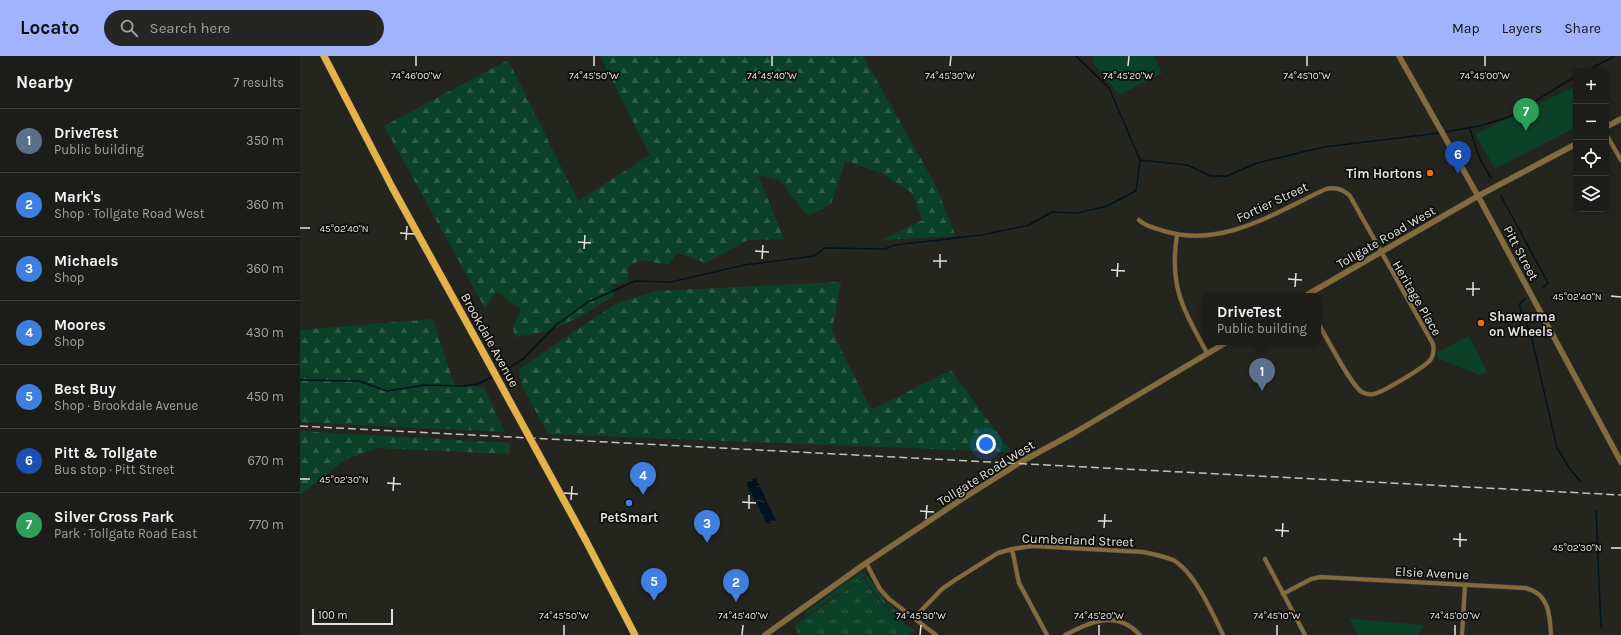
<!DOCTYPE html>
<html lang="en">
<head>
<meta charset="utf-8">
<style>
  :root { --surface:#1c1c18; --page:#252521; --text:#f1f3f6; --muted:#a0a1a2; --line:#3a3a37; --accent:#a1b3fd }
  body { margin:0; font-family:Karla,sans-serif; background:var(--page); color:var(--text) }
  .controls { position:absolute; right:12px; top:12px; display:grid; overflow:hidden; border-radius:8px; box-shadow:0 2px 6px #0003 }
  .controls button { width:36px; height:36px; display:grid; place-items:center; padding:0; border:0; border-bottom:1px solid var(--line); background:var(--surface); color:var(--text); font:20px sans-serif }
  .scale { position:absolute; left:12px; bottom:10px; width:81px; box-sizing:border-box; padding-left:4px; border:2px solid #e3e2e0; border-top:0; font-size:11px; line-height:14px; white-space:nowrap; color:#e3e2e0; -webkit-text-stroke:3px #0e0e0c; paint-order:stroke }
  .you { position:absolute; left:686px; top:388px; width:14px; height:14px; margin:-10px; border:3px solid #fff; border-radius:50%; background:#1a73e8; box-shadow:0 0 0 6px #1a73e833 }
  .badge { display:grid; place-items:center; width:26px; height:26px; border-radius:50%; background:var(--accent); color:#fff; font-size:13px; font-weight:700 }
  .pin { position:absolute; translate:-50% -33px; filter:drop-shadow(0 1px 2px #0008) }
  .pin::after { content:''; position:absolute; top:21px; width:14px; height:12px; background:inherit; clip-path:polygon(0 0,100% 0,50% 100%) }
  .popup { position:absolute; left:903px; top:237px; width:118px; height:52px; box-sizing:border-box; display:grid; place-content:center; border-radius:8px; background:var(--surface); filter:drop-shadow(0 1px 3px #0005); font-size:13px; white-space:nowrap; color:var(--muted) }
  .popup b { font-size:15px; color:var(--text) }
  .popup::after { content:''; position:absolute; left:50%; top:100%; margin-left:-8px; border:8px solid transparent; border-top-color:var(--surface) }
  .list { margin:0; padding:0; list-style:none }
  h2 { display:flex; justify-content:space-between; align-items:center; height:52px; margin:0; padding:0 16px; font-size:17px }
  h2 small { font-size:13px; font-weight:400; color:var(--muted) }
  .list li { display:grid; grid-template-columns:26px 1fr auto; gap:12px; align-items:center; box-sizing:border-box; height:64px; padding:0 16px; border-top:1px solid var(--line) }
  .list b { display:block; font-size:15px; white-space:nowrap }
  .list p { margin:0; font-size:13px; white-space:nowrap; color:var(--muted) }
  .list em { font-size:13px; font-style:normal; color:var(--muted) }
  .icon { flex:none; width:22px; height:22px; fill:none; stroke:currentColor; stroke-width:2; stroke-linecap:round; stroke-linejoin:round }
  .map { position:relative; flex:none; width:1321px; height:579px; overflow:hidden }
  header { display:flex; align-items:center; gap:24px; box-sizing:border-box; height:56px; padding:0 20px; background:var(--accent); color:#111 }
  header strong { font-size:19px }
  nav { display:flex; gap:22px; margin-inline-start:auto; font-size:14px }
  .search { width:280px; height:36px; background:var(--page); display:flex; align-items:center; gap:10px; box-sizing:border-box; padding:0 14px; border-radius:22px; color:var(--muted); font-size:15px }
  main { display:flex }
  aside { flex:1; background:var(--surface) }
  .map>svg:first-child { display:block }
  .grass { fill:url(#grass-tufts) }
  .forest { fill:url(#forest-firs) }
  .park { fill:#0c4129 }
  .water { fill:url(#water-ripples) }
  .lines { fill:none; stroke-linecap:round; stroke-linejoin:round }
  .stream { stroke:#00131f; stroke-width:1.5 }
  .minor-casing { stroke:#403f3b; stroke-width:5 }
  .tertiary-casing { stroke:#403f3b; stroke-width:6 }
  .primary-casing { stroke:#403f3b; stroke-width:8 }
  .minor { stroke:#836b3d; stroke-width:4 }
  .tertiary { stroke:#836b3d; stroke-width:5.5 }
  .primary { stroke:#e4b248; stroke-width:7 }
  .rail { stroke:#c2c1bf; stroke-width:1.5; stroke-dasharray:8 4; stroke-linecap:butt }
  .primary-bridge-casing { stroke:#403f3b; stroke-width:8; stroke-linecap:butt }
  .primary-bridge { stroke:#e4b248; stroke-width:7 }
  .ticks { fill:none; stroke:#e3e2e0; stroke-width:1.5 }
  .food-dot { fill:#e8710a; stroke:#0e0e0c; stroke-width:1.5 }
  .shop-dot { fill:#3f7fe0; stroke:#0e0e0c; stroke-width:1.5 }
  .labels { text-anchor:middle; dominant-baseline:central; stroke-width:3.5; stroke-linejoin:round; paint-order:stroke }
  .poi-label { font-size:13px; font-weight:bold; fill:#e3e2e0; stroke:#0e0e0c; text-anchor:end }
  .street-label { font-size:13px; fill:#e3e2e0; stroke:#0e0e0c }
  .ticks-label { font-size:10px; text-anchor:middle; fill:#e3e2e0; stroke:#0e0e0c; stroke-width:3.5; stroke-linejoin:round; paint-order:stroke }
</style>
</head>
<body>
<header>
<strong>Locato</strong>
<div class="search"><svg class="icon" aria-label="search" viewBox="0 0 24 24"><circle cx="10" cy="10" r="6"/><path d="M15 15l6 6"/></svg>Search here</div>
<nav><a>Map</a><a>Layers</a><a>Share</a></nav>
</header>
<main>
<aside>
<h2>Nearby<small>7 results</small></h2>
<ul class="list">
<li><span class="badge" style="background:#5c6f8a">1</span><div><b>DriveTest</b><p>Public building</p></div><em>350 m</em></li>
<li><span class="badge" style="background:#3f7fe0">2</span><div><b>Mark's</b><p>Shop · Tollgate Road West</p></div><em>360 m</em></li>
<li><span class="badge" style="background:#3f7fe0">3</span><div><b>Michaels</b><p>Shop</p></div><em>360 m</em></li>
<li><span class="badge" style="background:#3f7fe0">4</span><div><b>Moores</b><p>Shop</p></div><em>430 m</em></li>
<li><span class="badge" style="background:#3f7fe0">5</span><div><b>Best Buy</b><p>Shop · Brookdale Avenue</p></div><em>450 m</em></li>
<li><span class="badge" style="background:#1a4fb4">6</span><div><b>Pitt &amp; Tollgate</b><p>Bus stop · Pitt Street</p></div><em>670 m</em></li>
<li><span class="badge" style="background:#2e9e5b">7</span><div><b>Silver Cross Park</b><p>Park · Tollgate Road East</p></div><em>770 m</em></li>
</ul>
</aside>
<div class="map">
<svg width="1321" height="579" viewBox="0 0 1321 579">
  <defs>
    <pattern id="grass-tufts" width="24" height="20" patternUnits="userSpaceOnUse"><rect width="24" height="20" fill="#0c4129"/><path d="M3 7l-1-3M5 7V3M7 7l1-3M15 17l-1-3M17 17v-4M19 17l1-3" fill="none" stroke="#2f5c48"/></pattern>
    <pattern id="forest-firs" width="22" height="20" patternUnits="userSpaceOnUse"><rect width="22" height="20" fill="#0c4129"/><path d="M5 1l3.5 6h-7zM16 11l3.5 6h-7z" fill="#2f5c48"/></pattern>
    <pattern id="water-ripples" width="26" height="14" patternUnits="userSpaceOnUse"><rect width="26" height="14" fill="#00131f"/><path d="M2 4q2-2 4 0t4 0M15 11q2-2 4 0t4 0" fill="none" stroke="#25353f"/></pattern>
  </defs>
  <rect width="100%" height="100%" fill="#252520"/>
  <path class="grass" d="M 558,518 L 563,517 L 567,519 L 504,561 L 506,556 Z
    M 568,520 L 585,545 L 605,561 L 603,564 C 586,552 575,540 565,522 Z
    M 564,522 C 577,547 592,558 614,574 L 610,579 L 499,579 L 494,570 Z"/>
  <path class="forest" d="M 300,0 L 563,0 L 635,128 L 656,180 L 581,184 L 623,164 L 612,137 L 582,117 L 545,105 L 531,148 L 508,160 L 479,124 L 458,119 L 484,183 L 447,184 L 406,207 L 377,197 L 368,209 L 341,204 L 328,211 L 328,225 L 313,229 L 314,240 L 278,262 L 244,276 L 215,281 L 213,271 L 221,253 L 196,236 L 185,252 L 84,70 L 208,4 L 278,145 L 350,99 Z
    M 541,226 L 532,275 L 571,354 L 651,314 L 711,396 L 248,378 L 222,330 L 219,313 L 317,247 L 357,235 Z
    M 133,263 L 154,328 L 184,332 L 205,376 L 0,366 L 0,274 Z
    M 0,375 L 210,387 L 210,398 L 76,392 L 45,404 L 0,439 Z"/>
  <path class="park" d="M 793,0 L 854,0 L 862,17 L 819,39 L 793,7 Z
    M 1276,30 L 1276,71 L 1195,113 L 1175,78 Z
    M 1169,280 L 1187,316 L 1180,319 L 1138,302 L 1138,296 Z
    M 1050,563 L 1112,568 L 1124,570 L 1118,579 L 1058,579 Z"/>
  <path class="water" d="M 456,422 L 476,465 L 467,468 L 447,429 L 449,424 Z"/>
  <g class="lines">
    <path class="stream" d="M 1286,15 L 1315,0
      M 1169,71 L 1180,103 L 1191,122
      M 1144,76 L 1179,70 L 1209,61 L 1276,20
      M 840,104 L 887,109 L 911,120 L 927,120 L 957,107 L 1024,91 L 1140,77
      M 1201,140 L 1248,227 L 1243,232
      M 1225,243 L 1220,247 L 1220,252 L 1231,279 L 1257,392 L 1270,413 L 1281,426
      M 198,319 L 223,303 L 256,269 L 288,246 L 335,225 L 371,226 L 444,209 L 514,200 L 525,192 L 585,193 L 595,189 L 682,179 L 729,169 L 752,156 L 778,157 L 807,150 L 836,135 L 840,104 L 809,32 L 776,0
      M 0,324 L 59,325 L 87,335 L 125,329 L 164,330 L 178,328 L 194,320
      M 1296,455 L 1301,571"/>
    <defs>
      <path id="minor" d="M 1306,78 L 1321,104
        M 839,164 C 846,171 855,172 864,175 C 922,193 976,156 1026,133 C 1035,131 1043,133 1050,140 L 1133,288 C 1134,293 1134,298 1131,303 C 1127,310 1083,336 1074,338 C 1070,339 1066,338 1062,336 C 1051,330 1026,280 1018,267
        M 877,178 C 869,232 883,252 907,297
        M 712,493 L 719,527 L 747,579
        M 965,503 L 1005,579
        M 566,507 L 580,533 L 589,543 L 636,579
        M 983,538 L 1011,523 L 1020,521 L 1225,532 C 1249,537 1250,559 1251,579
        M 614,562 L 642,533 L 655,524 L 698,497 L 712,493 L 732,490 L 843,496 C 853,498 863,500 873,504 C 894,515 913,558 923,579
        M 765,579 C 791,566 816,553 840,579
        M 1162,579 L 1165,529"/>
      <path id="tertiary" d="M 1099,0 L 1178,140 L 1321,406
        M 1306,71 L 1321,63
        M 1005,240 L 1178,140 L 1276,88
        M 465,579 L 566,507 L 662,443 L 719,407 L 774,377 L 927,286"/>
      <path id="primary" d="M 24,0 L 92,131 L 184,298
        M 285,483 L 335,579"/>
    </defs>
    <use href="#minor" class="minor-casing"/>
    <use href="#tertiary" class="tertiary-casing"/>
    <use href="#primary" class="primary-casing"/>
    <use href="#minor" class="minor"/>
    <use href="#tertiary" class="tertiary"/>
    <use href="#primary" class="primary"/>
    <path class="rail" d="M 0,370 L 1321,439"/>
    <defs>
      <path id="primary-bridge" d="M 184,298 L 285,483"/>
    </defs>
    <use href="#primary-bridge" class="primary-bridge-casing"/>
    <use href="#primary-bridge" class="primary-bridge"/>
  </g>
  <path class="ticks" d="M 116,10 L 116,0M 294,10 L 294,0M 472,10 L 472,0M 650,10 L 651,0M 828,10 L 829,0M 1007,10 L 1007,0M 1185,10 L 1185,0M 0,172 L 10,172M 100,177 L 114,178M 106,184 L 107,170M 278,186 L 291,187M 284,193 L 285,179M 455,195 L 469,196M 462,203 L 463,189M 633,205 L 647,205M 640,212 L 640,198M 811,214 L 825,215M 817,221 L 818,207M 988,223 L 1002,224M 995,231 L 996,217M 1166,233 L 1180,233M 1173,240 L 1173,226M 1311,240 L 1321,241M 0,423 L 10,423M 87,427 L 101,428M 93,435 L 94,421M 264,437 L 278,438M 271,444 L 272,430M 442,446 L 456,447M 449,453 L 449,439M 620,455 L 634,456M 626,463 L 627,449M 798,465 L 812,465M 804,472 L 805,458M 975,474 L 989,475M 982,481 L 983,467M 1153,483 L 1167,484M 1160,491 L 1160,477M 1311,492 L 1321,492M 264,579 L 264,569M 442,579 L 443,569M 620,579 L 621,569M 799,579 L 799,569M 977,579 L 977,569M 1155,579 L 1155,569"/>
  <g class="food-dot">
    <circle cx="1130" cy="117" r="4"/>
    <circle cx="1181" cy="267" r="4"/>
  </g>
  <circle class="shop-dot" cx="329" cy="447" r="4"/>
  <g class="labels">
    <g class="poi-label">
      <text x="1122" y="117">Tim Hortons</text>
      <text x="1189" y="260" text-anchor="start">Shawarma<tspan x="1189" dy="15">on Wheels</tspan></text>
      <text x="329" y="461" text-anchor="middle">PetSmart</text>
    </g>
    <g class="street-label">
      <text transform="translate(972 146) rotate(-25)">Fortier Street</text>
      <text transform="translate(1086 181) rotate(-30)">Tollgate Road West</text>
      <text transform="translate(1221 197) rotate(62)">Pitt Street</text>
      <text transform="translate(1117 242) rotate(60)">Heritage Place</text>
      <text transform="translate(190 284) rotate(61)">Brookdale Avenue</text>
      <text transform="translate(686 417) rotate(-32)">Tollgate Road West</text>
      <text transform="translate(778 484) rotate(2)">Cumberland Street</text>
      <text transform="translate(1132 517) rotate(3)">Elsie Avenue</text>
    </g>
  </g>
  <g class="ticks-label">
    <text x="116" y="23">74°46'00"W</text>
    <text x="294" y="23">74°45'50"W</text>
    <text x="472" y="23">74°45'40"W</text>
    <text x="650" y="23">74°45'30"W</text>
    <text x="828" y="23">74°45'20"W</text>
    <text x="1007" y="23">74°45'10"W</text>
    <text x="1185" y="23">74°45'00"W</text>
    <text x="44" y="176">45°02'40"N</text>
    <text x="1277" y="244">45°02'40"N</text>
    <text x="44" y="427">45°02'30"N</text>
    <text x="1277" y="495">45°02'30"N</text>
    <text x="264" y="563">74°45'50"W</text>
    <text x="443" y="563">74°45'40"W</text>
    <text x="621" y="563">74°45'30"W</text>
    <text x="799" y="563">74°45'20"W</text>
    <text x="977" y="563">74°45'10"W</text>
    <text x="1155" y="563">74°45'00"W</text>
  </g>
</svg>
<div class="controls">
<button>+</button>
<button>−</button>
<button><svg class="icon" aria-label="locate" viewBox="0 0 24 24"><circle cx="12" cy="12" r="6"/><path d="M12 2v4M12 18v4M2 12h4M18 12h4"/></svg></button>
<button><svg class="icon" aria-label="layers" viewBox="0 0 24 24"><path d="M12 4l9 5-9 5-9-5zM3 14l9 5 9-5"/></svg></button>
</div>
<div class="scale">100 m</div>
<div class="you"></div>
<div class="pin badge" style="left:962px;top:335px;background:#5c6f8a">1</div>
<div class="popup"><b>DriveTest</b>Public building</div>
<div class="pin badge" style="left:436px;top:546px;background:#3f7fe0">2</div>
<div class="pin badge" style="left:407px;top:487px;background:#3f7fe0">3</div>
<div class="pin badge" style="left:343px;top:439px;background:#3f7fe0">4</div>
<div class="pin badge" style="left:354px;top:545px;background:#3f7fe0">5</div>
<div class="pin badge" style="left:1158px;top:118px;background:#1a4fb4">6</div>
<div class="pin badge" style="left:1226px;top:75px;background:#2e9e5b">7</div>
</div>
</main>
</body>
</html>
